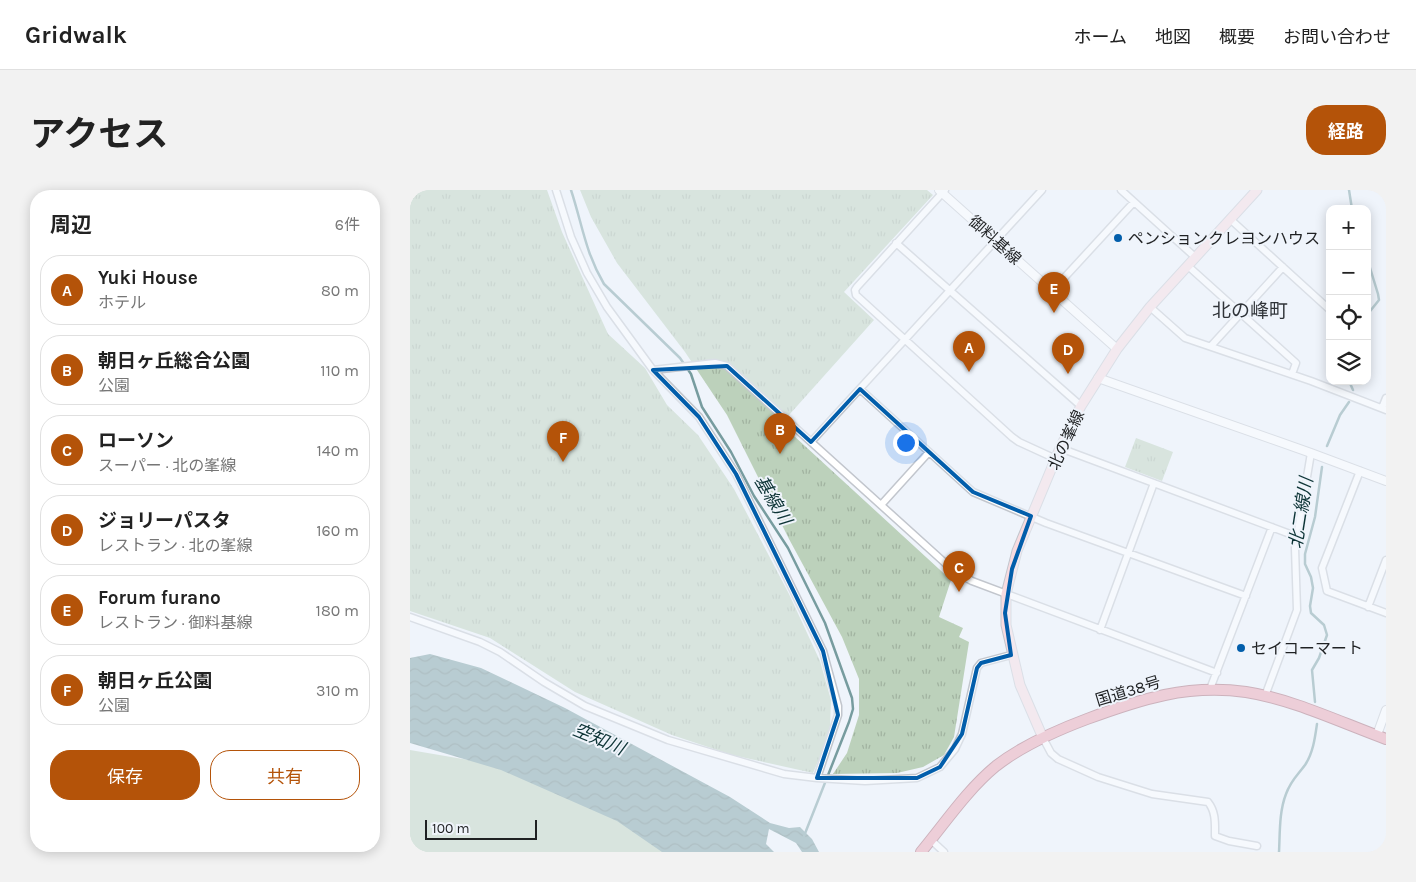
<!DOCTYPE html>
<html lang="ja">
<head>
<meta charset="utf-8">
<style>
  :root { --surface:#fff; --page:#f2f2f2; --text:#222; --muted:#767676; --line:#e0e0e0; --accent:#b45309 }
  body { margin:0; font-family:Karla,"Noto Sans JP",sans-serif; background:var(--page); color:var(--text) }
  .controls { position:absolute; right:15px; top:15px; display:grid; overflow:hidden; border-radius:10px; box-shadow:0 2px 12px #0003 }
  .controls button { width:45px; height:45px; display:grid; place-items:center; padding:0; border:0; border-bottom:1px solid var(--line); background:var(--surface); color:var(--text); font:25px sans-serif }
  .scale { position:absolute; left:15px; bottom:12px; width:112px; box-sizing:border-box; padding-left:5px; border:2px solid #1f2123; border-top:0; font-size:14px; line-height:18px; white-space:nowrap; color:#1f2123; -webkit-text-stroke:4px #eff4fb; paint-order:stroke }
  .you { position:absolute; left:495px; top:252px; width:18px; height:18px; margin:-12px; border:4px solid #fff; border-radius:50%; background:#1a73e8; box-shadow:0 0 0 8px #1a73e833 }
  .badge { display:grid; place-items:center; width:32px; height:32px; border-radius:50%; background:var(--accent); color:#fff; font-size:16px; font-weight:700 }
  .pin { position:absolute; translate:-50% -41px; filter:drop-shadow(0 1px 2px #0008) }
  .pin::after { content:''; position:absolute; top:26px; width:18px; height:15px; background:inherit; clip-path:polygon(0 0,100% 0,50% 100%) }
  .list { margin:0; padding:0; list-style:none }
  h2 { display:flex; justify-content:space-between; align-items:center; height:65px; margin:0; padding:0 20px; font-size:21px }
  h2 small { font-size:16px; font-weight:400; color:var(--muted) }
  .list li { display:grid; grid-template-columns:32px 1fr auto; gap:15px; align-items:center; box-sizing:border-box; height:70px; margin:0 10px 10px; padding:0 10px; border:1px solid var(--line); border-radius:20px }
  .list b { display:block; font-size:19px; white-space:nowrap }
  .list p { margin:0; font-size:16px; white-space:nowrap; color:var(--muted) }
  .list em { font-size:16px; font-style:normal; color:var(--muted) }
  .actions { display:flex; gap:10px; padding:15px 20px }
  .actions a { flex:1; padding:11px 0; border:1px solid var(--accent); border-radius:20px; text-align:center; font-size:18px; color:var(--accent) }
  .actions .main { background:var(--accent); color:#fff }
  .icon { flex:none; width:28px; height:28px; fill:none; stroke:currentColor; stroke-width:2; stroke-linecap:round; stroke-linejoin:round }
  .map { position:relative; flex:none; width:976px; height:662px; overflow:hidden; border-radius:20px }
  header { display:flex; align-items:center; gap:30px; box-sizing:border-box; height:70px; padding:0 25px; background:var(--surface); border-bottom:1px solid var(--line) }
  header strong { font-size:24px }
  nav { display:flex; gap:28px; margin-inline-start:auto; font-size:18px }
  .intro { display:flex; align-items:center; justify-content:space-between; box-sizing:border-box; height:120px; padding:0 30px }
  h1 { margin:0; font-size:35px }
  .button { padding:12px 22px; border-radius:20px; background:var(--accent); color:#fff; font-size:18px; font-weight:700 }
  main { display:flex; gap:30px; padding:0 30px }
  aside { flex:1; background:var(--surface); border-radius:20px; box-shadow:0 2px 12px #0003 }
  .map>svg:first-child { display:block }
  .grass { fill:#bcd1bb }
  .park { fill:url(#park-tufts) }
  .water { fill:url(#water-waves) }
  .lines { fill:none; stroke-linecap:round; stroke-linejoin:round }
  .stream { stroke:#779c9f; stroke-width:2.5 }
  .minor-casing { stroke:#c2c6cd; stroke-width:9 }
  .tertiary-casing { stroke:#c2c6cd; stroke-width:10 }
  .secondary-casing { stroke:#c2c6cd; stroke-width:11 }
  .trunk-casing { stroke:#a26370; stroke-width:12 }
  .minor { stroke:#fff; stroke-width:6 }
  .tertiary { stroke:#fff; stroke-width:8 }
  .secondary { stroke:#f8dbe0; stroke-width:9 }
  .trunk { stroke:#ec9fae; stroke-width:10 }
  .marked { fill:none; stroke:#025eab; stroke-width:4; stroke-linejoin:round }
  .poi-dot { fill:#025eab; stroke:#eff4fb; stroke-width:2 }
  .labels { text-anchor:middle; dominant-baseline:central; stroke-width:4; stroke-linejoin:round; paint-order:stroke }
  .poi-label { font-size:16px; fill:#1f2123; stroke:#eff4fb; text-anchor:start }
  .street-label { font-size:16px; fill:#1f2123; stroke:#eff4fb }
  .water-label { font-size:18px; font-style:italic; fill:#0d3436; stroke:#eff4fb }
  .quarter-label { font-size:19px; fill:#2f3338; stroke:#eff4fb }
</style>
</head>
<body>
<header>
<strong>Gridwalk</strong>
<nav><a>ホーム</a><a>地図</a><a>概要</a><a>お問い合わせ</a></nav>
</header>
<div class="intro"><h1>アクセス</h1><a class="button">経路</a></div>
<main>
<aside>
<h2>周辺<small>6件</small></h2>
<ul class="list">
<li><span class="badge">A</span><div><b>Yuki House</b><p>ホテル</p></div><em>80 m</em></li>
<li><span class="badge">B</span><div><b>朝日ヶ丘総合公園</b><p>公園</p></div><em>110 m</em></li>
<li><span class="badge">C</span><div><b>ローソン</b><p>スーパー · 北の峯線</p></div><em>140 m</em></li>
<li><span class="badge">D</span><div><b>ジョリーパスタ</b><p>レストラン · 北の峯線</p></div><em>160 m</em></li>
<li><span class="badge">E</span><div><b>Forum furano</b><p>レストラン · 御料基線</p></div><em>180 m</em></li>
<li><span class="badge">F</span><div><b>朝日ヶ丘公園</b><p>公園</p></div><em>310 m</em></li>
</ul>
<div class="actions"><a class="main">保存</a><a>共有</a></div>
</aside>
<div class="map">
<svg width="976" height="662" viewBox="0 0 976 662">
  <defs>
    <pattern id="park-tufts" width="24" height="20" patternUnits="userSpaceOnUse" patternTransform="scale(1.25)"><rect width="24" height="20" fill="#bcd1bb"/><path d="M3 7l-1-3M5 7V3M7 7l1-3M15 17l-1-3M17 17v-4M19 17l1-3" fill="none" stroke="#a1b3a0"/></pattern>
    <pattern id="water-waves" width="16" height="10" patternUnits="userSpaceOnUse" patternTransform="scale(1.25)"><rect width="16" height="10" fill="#779c9f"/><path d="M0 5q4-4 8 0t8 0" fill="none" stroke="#617f81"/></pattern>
  </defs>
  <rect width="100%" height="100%" fill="#eff4fb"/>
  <path class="grass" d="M 0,560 L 94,576 L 149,594 L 266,662 L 0,662 Z"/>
  <path class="park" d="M 0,0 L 137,0 L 152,42 L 198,144 L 235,178 L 257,215 L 288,245 L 324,299 L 379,404 L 410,471 L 421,510 L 420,536 L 410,567 L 403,583 L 322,565 L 262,545 L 165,502 L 80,448 L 0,421 Z
    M 170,0 L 517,0 L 523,5 L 434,102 L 464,130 L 371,234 L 541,390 L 529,427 L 553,438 L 549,447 L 559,452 L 544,547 L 534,565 L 513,577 L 487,583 L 423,584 L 437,563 L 449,525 L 449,489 L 432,447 L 379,349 L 317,225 L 275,162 L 207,73 L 181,27 Z
    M 726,248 L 763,262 L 752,291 L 715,277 Z"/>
  <path class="water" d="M 20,464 L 71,478 L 155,518 L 320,607 L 360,633 L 379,638 L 390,637 L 402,649 L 409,662 L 392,662 L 386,653 L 359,639 L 356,654 L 364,662 L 252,662 L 207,631 L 91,580 L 0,553 L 0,468 Z"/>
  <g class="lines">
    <path class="stream" d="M 161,0 C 172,33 175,62 194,94 L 270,168 L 281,184 L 292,217 L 321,262 L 344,306 L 378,358 L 415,433 L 442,508 L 443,519 L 439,532 L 394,646
      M 939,0 L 942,19
      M 957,68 L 968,104 L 969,110 L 957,125
      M 939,191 L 943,200
      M 917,256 L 930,225 L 939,212
      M 905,512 L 902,480 L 909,468 L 917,445 L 914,435 L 901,423 L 900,416 L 903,398 L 901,387 L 895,374 L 895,364 L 905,327 L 912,277
      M 869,662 C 870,643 869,622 876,604 C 881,590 887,586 895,575 C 903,563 905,548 907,534"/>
    <defs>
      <path id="minor" d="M 146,0 L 161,47 L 177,83 L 197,117 L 243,180 L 289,227 L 326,284 L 413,461 L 428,516 L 428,525 L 407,588
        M 535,0 L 447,97 L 445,100 L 446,105 L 602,247 L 609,252 L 646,269
        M 711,0 L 785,67
        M 820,29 L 920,120
        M 486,53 L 671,216
        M 778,76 L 886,173 L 882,184
        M 642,101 L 724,12
        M 740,117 L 775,148 L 901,191 L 976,220
        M 801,156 L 873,77
        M 243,180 L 305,173 L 317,176 L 545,382 L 562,391 L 807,483
        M 450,199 L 563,302 L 636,333 L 836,406
        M 972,218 L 976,208
        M 401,252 L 632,0
        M 650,258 L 888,347
        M 950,281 L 912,378 L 917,401 L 976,423
        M 471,315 L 519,262
        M 958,417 L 976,370
        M 0,427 L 70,452 L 90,462 L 134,492 L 175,516 L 258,550 L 374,584 L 407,588 L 455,591 L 507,588 L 530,577 L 545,559 L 552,544 L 567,478 L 571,473 L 601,465
        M 690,440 L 744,293
        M 800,499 L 862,337
        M 855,506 L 887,420 L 885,358 L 901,263
        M 633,548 L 641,563 L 648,569 L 688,587 L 742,604 L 798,612 C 806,622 805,633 805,646 L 819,651 L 847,656
        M 521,650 L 534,662"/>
      <path id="tertiary" d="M 529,0 L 707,159
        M 688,188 L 901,263 L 976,291
        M 967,545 L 976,520"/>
      <path id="secondary" d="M 633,548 L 610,495 L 596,435 L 596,404 L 607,361 L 650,258 L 671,216 L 707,159 L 740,117 L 847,0"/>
      <path id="trunk" d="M 511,662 C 535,633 557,600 586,576 C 613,555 645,541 677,529 C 731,509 777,494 836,502 C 882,509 932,533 976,549"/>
    </defs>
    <use href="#minor" class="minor-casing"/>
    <use href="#tertiary" class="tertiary-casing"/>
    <use href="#secondary" class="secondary-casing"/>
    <use href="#trunk" class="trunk-casing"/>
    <use href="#minor" class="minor"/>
    <use href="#tertiary" class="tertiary"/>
    <use href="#secondary" class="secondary"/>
    <use href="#trunk" class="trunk"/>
  </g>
  <path d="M0 0H976V662H0ZM 317,176 L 401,252 L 450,199 L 563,302 L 621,326 L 602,379 L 595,423 L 601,465 L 571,473 L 567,478 L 552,544 L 530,577 L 507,588 L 407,588 L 428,525 L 413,461 L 326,284 L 289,227 L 243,180 Z" fill="#eff4fb" fill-opacity=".55" fill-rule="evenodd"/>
  <path class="marked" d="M 317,176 L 401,252 L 450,199 L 563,302 L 621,326 L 602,379 L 595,423 L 601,465 L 571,473 L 567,478 L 552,544 L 530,577 L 507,588 L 407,588 L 428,525 L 413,461 L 326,284 L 289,227 L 243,180 Z"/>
  <g class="poi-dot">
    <circle cx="708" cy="48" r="5"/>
    <circle cx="831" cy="458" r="5"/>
  </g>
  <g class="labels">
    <g class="poi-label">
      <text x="718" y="48">ペンションクレヨンハウス</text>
      <text x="841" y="458">セイコーマート</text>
    </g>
    <g class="street-label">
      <text transform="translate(585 50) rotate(42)">御料基線</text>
      <text transform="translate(656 250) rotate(-65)">北の峯線</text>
      <text transform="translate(718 501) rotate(-17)">国道38号</text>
    </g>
    <g class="water-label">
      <text transform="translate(363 310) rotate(59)">基線川</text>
      <text transform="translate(891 323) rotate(-81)">北二線川</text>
      <text transform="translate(189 549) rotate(23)">空知川</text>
    </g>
    <g class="quarter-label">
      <text x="840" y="121">北の峰町</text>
    </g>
  </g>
</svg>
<div class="controls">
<button>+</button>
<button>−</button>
<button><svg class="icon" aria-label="locate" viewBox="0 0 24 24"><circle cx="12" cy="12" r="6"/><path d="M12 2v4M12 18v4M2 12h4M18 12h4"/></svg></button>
<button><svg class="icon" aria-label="layers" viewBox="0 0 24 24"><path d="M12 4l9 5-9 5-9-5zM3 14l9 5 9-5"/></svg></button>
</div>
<div class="scale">100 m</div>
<div class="you"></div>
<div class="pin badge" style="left:559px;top:182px">A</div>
<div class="pin badge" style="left:370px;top:264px">B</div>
<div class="pin badge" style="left:549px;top:402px">C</div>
<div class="pin badge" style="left:658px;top:184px">D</div>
<div class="pin badge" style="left:644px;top:123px">E</div>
<div class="pin badge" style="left:153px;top:272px">F</div>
</div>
</main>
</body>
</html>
